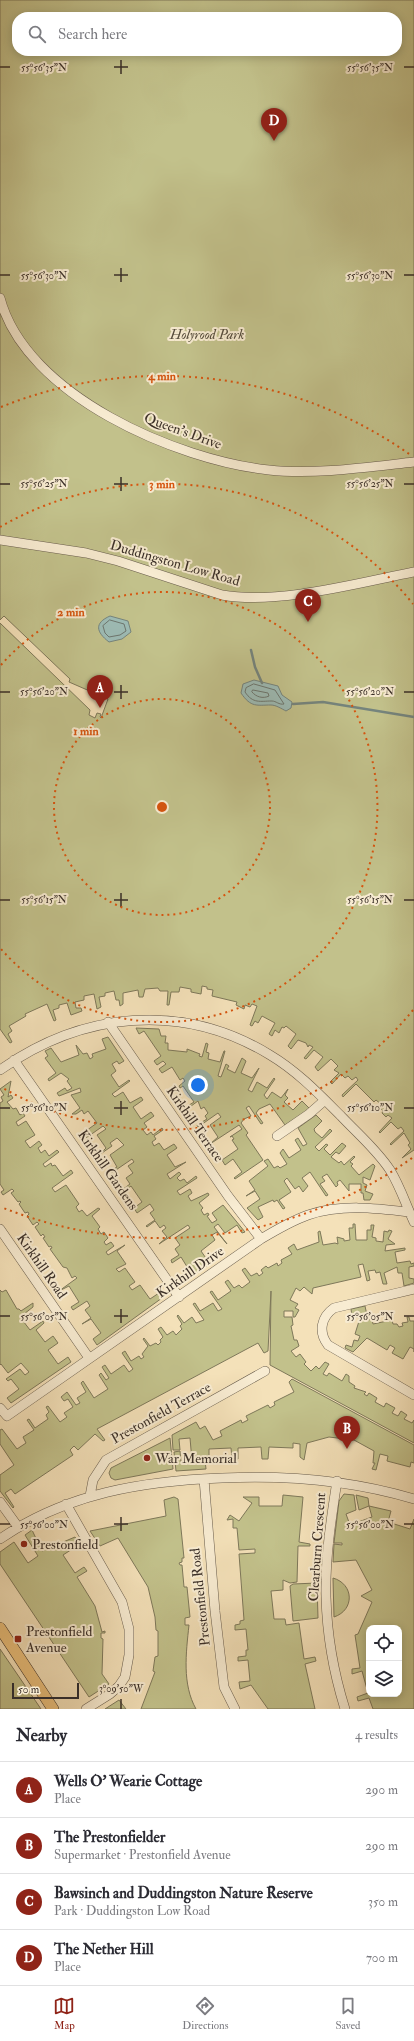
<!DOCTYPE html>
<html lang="en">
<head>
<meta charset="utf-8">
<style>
  :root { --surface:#fff; --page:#f7f7f7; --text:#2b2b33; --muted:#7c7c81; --line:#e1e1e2; --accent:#8f2418 }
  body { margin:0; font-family:"IM FELL Double Pica",serif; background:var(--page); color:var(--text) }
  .controls { position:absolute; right:12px; bottom:12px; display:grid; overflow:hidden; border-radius:8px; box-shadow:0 2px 10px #0003 }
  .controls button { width:36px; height:36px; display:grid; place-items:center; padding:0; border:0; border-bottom:1px solid var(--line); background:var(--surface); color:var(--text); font:20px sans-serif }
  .scale { position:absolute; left:12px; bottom:10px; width:67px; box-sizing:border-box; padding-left:4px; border:2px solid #3a2f28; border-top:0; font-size:11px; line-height:14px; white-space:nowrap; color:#3a2f28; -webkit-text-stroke:3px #f8ecd2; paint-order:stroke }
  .you { position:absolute; left:198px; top:1085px; width:14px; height:14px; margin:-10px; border:3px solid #fff; border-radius:50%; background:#1a73e8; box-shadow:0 0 0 6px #1a73e833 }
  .badge { display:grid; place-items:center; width:26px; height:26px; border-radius:50%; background:var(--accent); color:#fff; font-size:13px; font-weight:700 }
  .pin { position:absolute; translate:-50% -33px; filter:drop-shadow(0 1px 2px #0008) }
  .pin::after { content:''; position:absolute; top:21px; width:14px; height:12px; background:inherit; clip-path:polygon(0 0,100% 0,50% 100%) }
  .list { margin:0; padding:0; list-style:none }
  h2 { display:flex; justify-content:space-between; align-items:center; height:52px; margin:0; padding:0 16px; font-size:17px }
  h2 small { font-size:13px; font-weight:400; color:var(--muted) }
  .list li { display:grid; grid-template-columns:26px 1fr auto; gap:12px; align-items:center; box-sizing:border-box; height:56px; padding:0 16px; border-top:1px solid var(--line) }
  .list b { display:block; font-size:15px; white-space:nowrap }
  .list p { margin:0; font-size:13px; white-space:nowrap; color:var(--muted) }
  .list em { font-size:13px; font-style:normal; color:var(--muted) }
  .icon { flex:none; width:22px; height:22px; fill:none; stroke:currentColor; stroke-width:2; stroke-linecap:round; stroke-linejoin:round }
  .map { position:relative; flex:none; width:414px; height:1709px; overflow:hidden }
  .search { position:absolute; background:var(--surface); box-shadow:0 2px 10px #0003; left:12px; right:12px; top:12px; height:44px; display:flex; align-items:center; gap:10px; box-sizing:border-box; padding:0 14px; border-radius:16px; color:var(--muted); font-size:15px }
  .sheet { height:276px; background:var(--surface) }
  nav { display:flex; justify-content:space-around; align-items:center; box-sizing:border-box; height:56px; border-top:1px solid var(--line); background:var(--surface); font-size:11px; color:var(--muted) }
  nav a { display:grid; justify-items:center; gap:2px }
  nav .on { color:var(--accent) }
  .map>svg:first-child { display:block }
  .green { fill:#c2c18b; stroke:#7e785a; fill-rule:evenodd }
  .water { fill:#9dbcb6; stroke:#75847d }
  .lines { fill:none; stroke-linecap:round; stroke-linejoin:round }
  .shore { stroke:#6c766f; stroke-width:1 }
  .stream { stroke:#75847d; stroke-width:2.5 }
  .minor-casing { stroke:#685c4c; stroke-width:10 }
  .major-casing { stroke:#3a2f28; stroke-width:12 }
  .minor { stroke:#f8ecd2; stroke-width:9 }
  .major { stroke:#eac07c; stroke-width:11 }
  .ticks { fill:none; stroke:#3a2f28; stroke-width:1.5 }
  .ring { fill:none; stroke:#d7550f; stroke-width:2; stroke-dasharray:2 4 }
  .poi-dot { fill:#8f2418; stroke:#f8ecd2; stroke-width:1.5 }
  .labels { text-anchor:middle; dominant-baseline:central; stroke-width:4; stroke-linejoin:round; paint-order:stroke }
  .park-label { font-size:14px; font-style:italic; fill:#554c3c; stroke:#f8ecd2 }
  .street-label { font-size:14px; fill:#3a2f28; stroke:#f8ecd2 }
  .poi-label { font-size:14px; fill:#3a2f28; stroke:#f8ecd2; text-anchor:start }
  .ticks-label { font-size:10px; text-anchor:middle; fill:#3a2f28; stroke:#f8ecd2; stroke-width:4; stroke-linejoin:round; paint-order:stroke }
  .centre { fill:#d7550f; stroke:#f8ecd2; stroke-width:2 }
  .ring-label { font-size:12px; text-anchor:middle; font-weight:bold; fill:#d7550f; stroke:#f8ecd2; stroke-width:4; stroke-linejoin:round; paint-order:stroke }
</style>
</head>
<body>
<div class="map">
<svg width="414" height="1709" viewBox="0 0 414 1709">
  <rect width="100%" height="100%" fill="#f4e1b9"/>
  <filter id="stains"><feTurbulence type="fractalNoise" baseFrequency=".005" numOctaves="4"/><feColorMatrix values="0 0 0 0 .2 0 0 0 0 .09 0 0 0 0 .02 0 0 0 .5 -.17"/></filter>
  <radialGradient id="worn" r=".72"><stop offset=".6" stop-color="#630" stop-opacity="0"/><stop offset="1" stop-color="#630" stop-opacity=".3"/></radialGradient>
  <path class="green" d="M 0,0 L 414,0 L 414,1150 L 402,1158 L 411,1149 L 408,1145 L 410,1143 L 404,1133 L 391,1145 L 390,1144 L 404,1131 L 401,1127 L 398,1129 L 391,1122 L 380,1133 L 379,1132 L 392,1118 L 388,1115 L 386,1117 L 382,1113 L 383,1111 L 380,1108 L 382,1105 L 376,1100 L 374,1102 L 356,1084 L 343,1097 L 342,1095 L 358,1080 L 356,1077 L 352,1080 L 348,1076 L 345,1078 L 341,1074 L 332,1084 L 330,1082 L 339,1073 L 334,1070 L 338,1066 L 331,1059 L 318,1071 L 315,1067 L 323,1057 L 314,1050 L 306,1059 L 304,1058 L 313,1047 L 309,1045 L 308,1047 L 306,1043 L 298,1040 L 291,1049 L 288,1046 L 296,1034 L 286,1026 L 284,1028 L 282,1027 L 279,1033 L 275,1030 L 272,1036 L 269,1034 L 275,1023 L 262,1016 L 258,1023 L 255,1021 L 252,1026 L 250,1025 L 257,1006 L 252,1004 L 250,1007 L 245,1005 L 244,1009 L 236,1005 L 237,1002 L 212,996 L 213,990 L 207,989 L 207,987 L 202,986 L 201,994 L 191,992 L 191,989 L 180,987 L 179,992 L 171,992 L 169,1005 L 167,1005 L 168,991 L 160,991 L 158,988 L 145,989 L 143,997 L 139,997 L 138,990 L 123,993 L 123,1004 L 120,1006 L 119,1000 L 116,1000 L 114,991 L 105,993 L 105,996 L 99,997 L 101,1007 L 97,1009 L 94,994 L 84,996 L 84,1000 L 75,1002 L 76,1008 L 81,1008 L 82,1011 L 71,1015 L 67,1003 L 59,1005 L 59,1008 L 53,1010 L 56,1020 L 54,1021 L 47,1004 L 25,1014 L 26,1016 L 9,1026 L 12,1031 L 8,1034 L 12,1042 L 10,1043 L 0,1029 L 0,623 L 90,710 L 89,715 L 95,718 L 97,713 L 101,714 L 100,717 L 101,718 L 108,699 L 69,682 L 70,679 L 4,616 L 0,620 ZM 17,17 L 397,17 L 397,51 L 17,51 Z
    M 136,1028 L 159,1029 L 161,1036 L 166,1036 L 165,1043 L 168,1043 L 168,1050 L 187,1052 L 187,1049 L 200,1054 L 199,1056 L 202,1057 L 206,1043 L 208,1044 L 206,1052 L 209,1053 L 208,1059 L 220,1062 L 224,1051 L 225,1051 L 218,1076 L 221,1077 L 226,1064 L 229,1066 L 227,1069 L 235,1073 L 242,1058 L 246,1061 L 241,1073 L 252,1078 L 259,1068 L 248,1090 L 252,1092 L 257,1082 L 267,1088 L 274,1078 L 275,1079 L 264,1095 L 267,1099 L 272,1092 L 281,1098 L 288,1089 L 285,1095 L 288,1098 L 284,1102 L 293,1110 L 302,1101 L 310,1109 L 285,1125 L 270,1104 L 259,1109 L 256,1113 L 263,1123 L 261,1124 L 249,1106 L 246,1108 L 251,1116 L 244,1119 L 241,1123 L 248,1133 L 246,1135 L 263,1160 L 235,1179 L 234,1178 L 242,1172 L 233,1159 L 225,1165 L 222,1160 L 238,1149 L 232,1140 L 234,1139 L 232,1136 L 230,1137 L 242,1129 L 239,1125 L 210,1144 L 218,1137 L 210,1125 L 221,1117 L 218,1113 L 198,1127 L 197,1125 L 207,1119 L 205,1116 L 208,1113 L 204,1107 L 201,1109 L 198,1101 L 187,1109 L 186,1107 L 194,1102 L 183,1086 L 180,1088 L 179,1086 L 185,1081 L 183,1078 L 180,1080 L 172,1067 L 162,1073 L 159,1069 L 166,1064 L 163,1061 L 157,1065 L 154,1061 L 161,1056 L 144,1031 L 139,1034 Z
    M 108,1037 L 124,1061 L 119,1064 L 117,1061 L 112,1064 L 116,1071 L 111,1075 L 119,1087 L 129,1080 L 130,1081 L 112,1094 L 115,1097 L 123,1092 L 130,1103 L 141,1097 L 143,1100 L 133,1107 L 141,1119 L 151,1112 L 154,1116 L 144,1123 L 147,1127 L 143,1130 L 147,1135 L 151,1132 L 153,1135 L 162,1128 L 163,1130 L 154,1136 L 156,1139 L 152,1142 L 154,1146 L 159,1143 L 164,1150 L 174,1144 L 177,1148 L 167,1155 L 175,1167 L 186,1162 L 167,1174 L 170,1179 L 179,1172 L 181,1174 L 177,1178 L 180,1181 L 184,1179 L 187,1183 L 196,1176 L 197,1178 L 177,1191 L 180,1195 L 190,1189 L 192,1193 L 188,1196 L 191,1201 L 208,1193 L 209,1195 L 199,1203 L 203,1208 L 201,1210 L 204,1215 L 208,1213 L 209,1215 L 207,1216 L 212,1223 L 217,1220 L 212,1213 L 223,1205 L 245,1232 L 242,1233 L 237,1225 L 225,1233 L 218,1224 L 214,1227 L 227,1244 L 217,1232 L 212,1235 L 215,1240 L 201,1251 L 210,1264 L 185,1281 L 181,1276 L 189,1270 L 181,1257 L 172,1263 L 171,1260 L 179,1255 L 175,1249 L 180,1245 L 175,1238 L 190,1228 L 188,1225 L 159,1244 L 167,1237 L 162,1231 L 166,1228 L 164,1225 L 160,1228 L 155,1221 L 147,1227 L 146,1226 L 155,1220 L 150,1213 L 154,1210 L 150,1204 L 137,1213 L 134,1208 L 142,1202 L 131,1186 L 123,1192 L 122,1190 L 130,1184 L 126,1178 L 133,1173 L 128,1166 L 134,1162 L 132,1159 L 110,1174 L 109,1172 L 117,1167 L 110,1155 L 124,1145 L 117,1138 L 110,1143 L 112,1146 L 99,1155 L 106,1148 L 97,1135 L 106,1129 L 103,1126 L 86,1138 L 83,1133 L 97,1123 L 88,1111 L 84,1114 L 82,1110 L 76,1114 L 72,1114 L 80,1108 L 71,1095 L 81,1092 L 80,1088 L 59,1096 L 57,1093 L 65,1088 L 67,1091 L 72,1088 L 67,1081 L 69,1079 L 61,1073 L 49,1081 L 48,1079 L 56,1073 L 45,1058 L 48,1056 L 45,1051 L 51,1048 L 61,1062 L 79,1055 L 76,1045 L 83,1054 L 87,1053 L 90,1059 L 93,1057 L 92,1054 L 106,1049 L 102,1039 Z
    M 11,1081 L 8,1097 L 11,1095 L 13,1098 L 7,1102 L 13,1109 L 16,1108 L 20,1115 L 23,1113 L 25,1116 L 16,1122 L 18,1126 L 26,1121 L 35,1135 L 25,1141 L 30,1148 L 39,1141 L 42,1145 L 38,1148 L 41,1153 L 45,1150 L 49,1156 L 57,1150 L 59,1152 L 43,1164 L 45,1167 L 51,1163 L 52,1166 L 55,1165 L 63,1176 L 71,1170 L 73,1173 L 52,1188 L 55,1192 L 66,1185 L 79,1204 L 76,1207 L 79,1212 L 82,1210 L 87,1216 L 98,1208 L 100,1209 L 92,1216 L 100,1227 L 98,1229 L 101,1234 L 104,1232 L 108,1238 L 104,1242 L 106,1245 L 111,1242 L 114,1246 L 106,1252 L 108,1255 L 125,1245 L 117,1251 L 126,1264 L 116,1269 L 119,1272 L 125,1268 L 135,1282 L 129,1286 L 132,1290 L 140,1285 L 150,1299 L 159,1293 L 162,1298 L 97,1345 L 93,1339 L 101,1333 L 91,1319 L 82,1324 L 91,1318 L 85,1310 L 90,1306 L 87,1301 L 73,1310 L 71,1307 L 79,1302 L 69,1286 L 59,1291 L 77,1278 L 75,1276 L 72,1278 L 67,1268 L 63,1267 L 50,1249 L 52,1248 L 51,1246 L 49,1247 L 43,1238 L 45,1237 L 43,1234 L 41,1236 L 35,1227 L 39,1224 L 37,1222 L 33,1225 L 27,1216 L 29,1214 L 28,1212 L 25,1213 L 19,1204 L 21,1202 L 20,1201 L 18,1202 L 11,1193 L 14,1191 L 12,1189 L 3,1195 L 1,1192 L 4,1190 L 0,1184 L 0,1103 L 3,1101 L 1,1097 L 4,1095 L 0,1089 Z
    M 316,1115 L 322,1121 L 314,1129 L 315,1132 L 322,1138 L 330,1129 L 332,1131 L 315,1147 L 319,1151 L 326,1144 L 328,1145 L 324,1149 L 330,1155 L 342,1143 L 346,1146 L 339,1154 L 336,1152 L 331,1157 L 339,1163 L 341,1161 L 344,1165 L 354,1156 L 355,1157 L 350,1162 L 353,1164 L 351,1166 L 359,1175 L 373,1164 L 375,1166 L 370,1180 L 363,1177 L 363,1183 L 367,1185 L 365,1191 L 373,1194 L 370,1200 L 364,1200 L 363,1193 L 361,1193 L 361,1184 L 349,1184 L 349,1191 L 340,1180 L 337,1182 L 338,1185 L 336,1187 L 327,1174 L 322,1177 L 325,1181 L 320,1184 L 328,1195 L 326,1196 L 310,1172 L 302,1178 L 308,1186 L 303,1192 L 299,1186 L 295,1189 L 287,1178 L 284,1181 L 291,1192 L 279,1200 L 285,1208 L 283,1209 L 277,1200 L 274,1202 L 273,1200 L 258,1207 L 263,1217 L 258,1220 L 247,1208 L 260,1199 L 255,1191 L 246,1196 L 255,1190 L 249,1181 L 268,1166 L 264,1161 L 268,1159 L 274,1168 L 278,1166 L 280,1168 L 287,1164 L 280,1153 L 283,1149 L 289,1158 L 301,1150 L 295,1140 L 298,1138 L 303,1146 L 307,1144 L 298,1128 Z
    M 353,1224 L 355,1224 L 356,1240 L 367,1240 L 367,1230 L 371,1230 L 371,1225 L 374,1225 L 372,1237 L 376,1238 L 376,1241 L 383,1242 L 384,1231 L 388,1232 L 389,1230 L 392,1231 L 388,1239 L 395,1244 L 386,1245 L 385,1251 L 405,1248 L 405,1250 L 395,1252 L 397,1263 L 410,1261 L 411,1264 L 414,1263 L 414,1266 L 409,1267 L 409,1278 L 414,1279 L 414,1283 L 404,1286 L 402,1273 L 398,1273 L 397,1267 L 384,1273 L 387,1284 L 383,1284 L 380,1272 L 376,1273 L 375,1270 L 368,1271 L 370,1280 L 367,1281 L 363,1264 L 358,1265 L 361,1277 L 313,1288 L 312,1294 L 304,1287 L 300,1291 L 296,1288 L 290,1300 L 298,1304 L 295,1308 L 299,1310 L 295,1317 L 293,1317 L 293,1311 L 284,1311 L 284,1317 L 292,1317 L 293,1325 L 291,1326 L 294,1340 L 297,1340 L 299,1346 L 291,1351 L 296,1357 L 300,1354 L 306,1362 L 304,1364 L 311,1371 L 316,1366 L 319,1369 L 325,1362 L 329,1364 L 323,1374 L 327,1376 L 329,1373 L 342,1381 L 346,1374 L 349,1376 L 349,1382 L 355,1386 L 354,1388 L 366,1392 L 364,1394 L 367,1396 L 369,1393 L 377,1398 L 375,1402 L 384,1407 L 386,1403 L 395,1408 L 392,1413 L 398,1416 L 401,1411 L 407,1415 L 404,1419 L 412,1423 L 414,1420 L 414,1443 L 270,1365 L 271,1291 L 268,1351 L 264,1353 L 258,1343 L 97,1429 L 105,1440 L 103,1441 L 95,1434 L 78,1450 L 74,1446 L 70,1450 L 73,1455 L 15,1494 L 11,1489 L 5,1493 L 14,1507 L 13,1508 L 0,1491 L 0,1475 L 14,1465 L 0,1444 L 0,1430 L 2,1429 L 17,1449 L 26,1443 L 23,1437 L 34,1430 L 27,1420 L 29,1419 L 35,1428 L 48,1419 L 46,1415 L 49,1412 L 46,1407 L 48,1406 L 60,1422 L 67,1417 L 64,1413 L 73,1407 L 68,1399 L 64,1401 L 61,1397 L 67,1392 L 76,1405 L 80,1403 L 77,1398 L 86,1392 L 81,1383 L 83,1381 L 94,1398 L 108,1389 L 99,1375 L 101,1373 L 106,1380 L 109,1378 L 102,1367 L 105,1365 L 111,1374 L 124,1365 L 129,1372 L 133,1369 L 122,1353 L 125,1351 L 131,1361 L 139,1356 L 141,1359 L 144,1357 L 142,1354 L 148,1346 L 143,1339 L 144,1338 L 150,1346 L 156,1343 L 158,1345 L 161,1342 L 160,1340 L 163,1337 L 158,1329 L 161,1327 L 167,1335 L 173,1331 L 176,1335 L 182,1329 L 180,1326 L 182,1324 L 177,1316 L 178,1315 L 184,1323 L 192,1317 L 196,1323 L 204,1320 L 193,1304 L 195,1303 L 200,1311 L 213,1303 L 218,1311 L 222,1309 L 210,1292 L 212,1291 L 218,1300 L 231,1291 L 225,1282 L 228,1280 L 234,1288 L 239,1285 L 242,1288 L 250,1282 L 242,1270 L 245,1268 L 251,1276 L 257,1273 L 259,1276 L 263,1273 L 261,1270 L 266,1266 L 268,1268 L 277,1263 L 278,1266 L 282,1263 L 281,1260 L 292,1254 L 288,1248 L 294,1244 L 297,1250 L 319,1242 L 318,1232 L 320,1231 L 323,1245 L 335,1243 L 338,1244 L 337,1237 L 344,1239 L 344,1241 L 350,1240 L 349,1228 L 353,1228 Z
    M 0,1290 L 2,1292 L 6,1290 L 17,1309 L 19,1309 L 21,1311 L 33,1303 L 33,1307 L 20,1317 L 30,1330 L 43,1321 L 44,1323 L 36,1330 L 45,1342 L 53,1336 L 58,1343 L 48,1350 L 58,1364 L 68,1357 L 71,1362 L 11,1403 L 7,1398 L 19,1389 L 11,1379 L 8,1381 L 6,1379 L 20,1369 L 25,1375 L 29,1372 L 21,1363 L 8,1373 L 1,1364 L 0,1365 Z
    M 365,1306 L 368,1320 L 372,1319 L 373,1324 L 392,1320 L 393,1324 L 397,1324 L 399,1327 L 403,1326 L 402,1323 L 408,1322 L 407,1317 L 409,1317 L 410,1321 L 414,1321 L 414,1352 L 414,1349 L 410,1347 L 403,1359 L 392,1353 L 395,1348 L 390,1345 L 387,1350 L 367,1338 L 353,1352 L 345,1348 L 346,1345 L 352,1347 L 354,1340 L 358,1341 L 360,1336 L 355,1334 L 360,1318 L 352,1316 L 351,1309 Z
    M 292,1379 L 414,1445 L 414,1463 L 411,1462 L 410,1467 L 387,1461 L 388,1456 L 380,1454 L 376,1470 L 372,1469 L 375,1463 L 373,1463 L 374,1451 L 354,1440 L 329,1437 L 307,1443 L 304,1460 L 300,1457 L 300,1444 L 293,1443 L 293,1448 L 269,1447 L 268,1459 L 262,1459 L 261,1447 L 238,1448 L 238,1459 L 232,1459 L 231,1448 L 209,1449 L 209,1460 L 205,1460 L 206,1469 L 176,1471 L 174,1452 L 180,1451 L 181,1462 L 192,1461 L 190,1438 L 179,1439 L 180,1450 L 173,1450 L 172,1435 L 196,1422 L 200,1429 L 205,1426 L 213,1440 L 222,1436 L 220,1431 L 241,1420 L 242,1423 L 248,1420 L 246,1416 L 268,1405 L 270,1408 L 275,1405 L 274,1402 L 294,1392 L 289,1382 Z
    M 170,1438 L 173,1469 L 115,1480 L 111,1478 L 109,1473 L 111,1468 Z
    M 344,1494 L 354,1495 L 356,1510 L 346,1514 L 350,1525 L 372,1517 L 369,1506 L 359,1510 L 356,1495 L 368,1498 L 369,1506 L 391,1511 L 388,1522 L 410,1529 L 414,1519 L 414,1709 L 373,1709 L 369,1698 L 358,1701 L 357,1697 L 368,1693 L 362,1671 L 352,1674 L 352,1669 L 360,1668 L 355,1635 L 358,1634 L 372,1602 L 361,1596 L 372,1590 L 356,1560 L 333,1562 L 334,1544 L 342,1545 L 342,1543 L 334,1543 L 339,1501 ZM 369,1628 L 399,1628 L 399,1694 L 369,1694 Z
    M 283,1495 L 303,1497 L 299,1542 L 310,1544 L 310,1546 L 298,1546 L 297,1582 L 290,1583 L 283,1580 L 283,1590 L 271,1591 L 274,1619 L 285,1619 L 286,1625 L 299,1623 L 304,1659 L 315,1657 L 316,1661 L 305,1664 L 315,1709 L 268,1709 L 251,1685 L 240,1689 L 239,1682 L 250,1681 L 248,1660 L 238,1661 L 238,1657 L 246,1656 L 246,1650 L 248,1650 L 246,1629 L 235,1630 L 235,1625 L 240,1624 L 240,1621 L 244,1620 L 239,1554 L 255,1553 L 255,1549 L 239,1550 L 237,1528 L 233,1528 L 233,1519 L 227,1520 L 230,1515 L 239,1521 L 252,1503 L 243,1497 L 259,1497 L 259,1506 L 282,1506 Z
    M 174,1497 L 178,1499 L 184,1558 L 182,1558 L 182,1562 L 179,1563 L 180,1565 L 182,1565 L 184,1587 L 187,1587 L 190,1617 L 185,1618 L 185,1625 L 189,1625 C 186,1653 182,1684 196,1709 L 141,1709 L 155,1672 L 153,1671 L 155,1657 L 158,1656 L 158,1631 L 156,1630 L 155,1617 L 148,1587 L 118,1538 L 100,1546 L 90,1531 L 166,1516 L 164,1500 Z
    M 32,1530 L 42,1551 L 75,1537 L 80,1544 L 63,1555 L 75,1573 L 84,1567 L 87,1571 L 77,1577 L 95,1606 L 102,1632 L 105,1631 L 105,1633 L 101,1633 L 101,1638 L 103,1639 L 102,1674 L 109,1684 L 89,1697 L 0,1564 L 0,1552 L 14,1542 L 28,1563 L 38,1556 L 25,1535 Z
    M 333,1578 C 354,1584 355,1610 334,1617 Z
    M 317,1583 L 318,1618 L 293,1621 L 290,1586 L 293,1584 Z
    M 0,1649 L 41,1709 L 0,1709 Z
    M 119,1700 L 126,1709 L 105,1709 Z"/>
  <path class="water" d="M 110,616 L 128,621 L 131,632 L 122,639 L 109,642 C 96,632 94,623 110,616 Z
    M 254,680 L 278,686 L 282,695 L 292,702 L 291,708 L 286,711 C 282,709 276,705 271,705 C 257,705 251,708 241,693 L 243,684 Z"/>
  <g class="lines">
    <path class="shore" d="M 110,620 L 124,624 L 126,631 L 120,635 L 109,637 L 105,633 L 103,626 Z
      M 254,684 L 275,690 L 284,704 C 279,705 276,701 272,701 C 260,701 253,704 245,692 L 246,688 Z
      M 253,690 L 268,693 L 269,696 C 263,699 256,697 252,692 Z"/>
    <path class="stream" d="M 251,650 L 255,667 L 262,683
      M 293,704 L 323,702 L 414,717"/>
    <defs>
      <path id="minor" d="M 0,298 C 26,396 177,460 269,470 C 314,475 369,467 414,462
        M 0,540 L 86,553 L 118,561 L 222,595 C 278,605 358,583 414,572
        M 108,1022 L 228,1196 L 261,1239
        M 14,1060 L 179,1297
        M 0,1070 C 82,1012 182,1001 270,1055 C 297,1071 319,1094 341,1116 C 357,1133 377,1150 390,1170 C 400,1186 406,1205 414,1222
        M 277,1136 L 309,1114 L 325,1100
        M 0,1229 L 89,1358
        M 414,1289 L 334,1308 C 321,1317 318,1332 328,1345 L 414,1395
        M 0,1408 L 7,1416 L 261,1239 C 276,1230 291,1221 308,1215 C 341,1204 375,1208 409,1212
        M 204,1479 L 215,1611 L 224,1687 L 235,1709
        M 337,1481 C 331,1519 325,1559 326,1597 C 327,1634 334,1674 345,1709
        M 90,1496 L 93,1480 L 106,1460 L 265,1371
        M 0,1502 L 18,1527
        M 66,1504 L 122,1602 L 129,1629 L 129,1655 L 125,1677 L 119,1686 L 110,1694 L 86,1709
        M 0,1539 C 67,1493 143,1481 222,1478 C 288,1475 351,1480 414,1499"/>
      <path id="major" d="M 0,1628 L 53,1709"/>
    </defs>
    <use href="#minor" class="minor-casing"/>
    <use href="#major" class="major-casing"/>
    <use href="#minor" class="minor"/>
    <use href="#major" class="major"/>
  </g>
  <path class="ticks" d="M 121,60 L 121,74M 0,67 L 10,67M 114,67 L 128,67M 404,67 L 414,67M 121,268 L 121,282M 0,275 L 10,275M 114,275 L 128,275M 404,275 L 414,275M 121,477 L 121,491M 0,484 L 10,484M 114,484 L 128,484M 404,484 L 414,484M 121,685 L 121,699M 0,692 L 10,692M 114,692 L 128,692M 404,692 L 414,692M 121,893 L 121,907M 0,900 L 10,900M 114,900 L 128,900M 404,900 L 414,900M 121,1101 L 121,1115M 0,1108 L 10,1108M 114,1108 L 128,1108M 404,1108 L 414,1108M 121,1309 L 121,1323M 0,1316 L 10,1316M 114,1316 L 128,1316M 404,1316 L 414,1316M 121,1517 L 121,1531M 0,1524 L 10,1524M 114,1524 L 128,1524M 404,1524 L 414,1524M 121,1699 L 121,1709"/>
  <g class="ring">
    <circle cx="162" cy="807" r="108"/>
    <path d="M1 665A215 215 0 1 1 1 949"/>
    <path d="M413 1010A323 323 0 0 1 1 1087M0 527A323 323 0 0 1 413 604"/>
    <path d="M412 1158A431 431 0 0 1 1 1207M1 407A431 431 0 0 1 412 456"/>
  </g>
  <g class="poi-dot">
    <circle cx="147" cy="1458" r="4"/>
    <circle cx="24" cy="1544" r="4"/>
    <rect x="14" y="1635" width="8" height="8" rx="2"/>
  </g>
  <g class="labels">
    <g class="park-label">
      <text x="207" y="334">Holyrood Park</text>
    </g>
    <g class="street-label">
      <text transform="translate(183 431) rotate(20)">Queen's Drive</text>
      <text transform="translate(175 563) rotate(16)">Duddingston Low Road</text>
      <text transform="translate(195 1124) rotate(55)">Kirkhill Terrace</text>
      <text transform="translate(108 1170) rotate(55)">Kirkhill Gardens</text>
      <text transform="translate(42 1266) rotate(55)">Kirkhill Road</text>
      <text transform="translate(190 1272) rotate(-35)">Kirkhill Drive</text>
      <text transform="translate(161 1413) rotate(-29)">Prestonfield Terrace</text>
      <text transform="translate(317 1547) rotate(-86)">Clearburn Crescent</text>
      <text transform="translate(200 1597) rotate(-96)">Prestonfield Road</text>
    </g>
    <g class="poi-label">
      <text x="155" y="1458">War Memorial</text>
      <text x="32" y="1544">Prestonfield</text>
      <text x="26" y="1631">Prestonfield<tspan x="26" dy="16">Avenue</tspan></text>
    </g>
  </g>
  <g class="ticks-label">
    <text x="44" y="71">55°56'35"N</text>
    <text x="370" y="71">55°56'35"N</text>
    <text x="44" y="279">55°56'30"N</text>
    <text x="370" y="279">55°56'30"N</text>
    <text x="44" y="487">55°56'25"N</text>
    <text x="370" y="487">55°56'25"N</text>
    <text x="44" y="695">55°56'20"N</text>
    <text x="370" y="695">55°56'20"N</text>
    <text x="44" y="903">55°56'15"N</text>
    <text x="370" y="903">55°56'15"N</text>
    <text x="44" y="1111">55°56'10"N</text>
    <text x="370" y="1111">55°56'10"N</text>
    <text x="44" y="1320">55°56'05"N</text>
    <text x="370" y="1320">55°56'05"N</text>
    <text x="44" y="1528">55°56'00"N</text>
    <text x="370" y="1528">55°56'00"N</text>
    <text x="121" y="1692">3°09'50"W</text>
  </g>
  <circle cx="162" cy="807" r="6" class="centre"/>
  <g class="ring-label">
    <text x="162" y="380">4 min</text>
    <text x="162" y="488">3 min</text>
    <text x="71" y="616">2 min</text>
    <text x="86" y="735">1 min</text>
  </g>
  <rect width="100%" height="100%" filter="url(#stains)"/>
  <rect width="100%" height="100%" fill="url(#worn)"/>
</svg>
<div class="controls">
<button><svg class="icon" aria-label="locate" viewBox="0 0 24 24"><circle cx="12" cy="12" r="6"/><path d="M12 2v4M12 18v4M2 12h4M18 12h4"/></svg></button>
<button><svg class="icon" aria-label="layers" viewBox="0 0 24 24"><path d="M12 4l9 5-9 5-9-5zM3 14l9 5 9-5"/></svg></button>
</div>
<div class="scale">50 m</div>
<div class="you"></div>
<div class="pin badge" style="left:100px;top:708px">A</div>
<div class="pin badge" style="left:347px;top:1449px">B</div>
<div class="pin badge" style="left:308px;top:622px">C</div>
<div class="pin badge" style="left:274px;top:141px">D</div>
<div class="search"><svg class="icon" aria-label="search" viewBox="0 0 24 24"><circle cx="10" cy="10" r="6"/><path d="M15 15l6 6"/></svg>Search here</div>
</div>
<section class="sheet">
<h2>Nearby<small>4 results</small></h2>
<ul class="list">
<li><span class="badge">A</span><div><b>Wells O' Wearie Cottage</b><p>Place</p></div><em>290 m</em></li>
<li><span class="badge">B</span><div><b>The Prestonfielder</b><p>Supermarket · Prestonfield Avenue</p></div><em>290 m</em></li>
<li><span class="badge">C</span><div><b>Bawsinch and Duddingston Nature Reserve</b><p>Park · Duddingston Low Road</p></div><em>350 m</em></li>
<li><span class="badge">D</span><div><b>The Nether Hill</b><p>Place</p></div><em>700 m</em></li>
</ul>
</section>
<nav>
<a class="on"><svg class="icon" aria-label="map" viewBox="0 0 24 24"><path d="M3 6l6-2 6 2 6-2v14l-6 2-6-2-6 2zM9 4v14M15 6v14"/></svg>Map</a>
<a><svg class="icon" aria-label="directions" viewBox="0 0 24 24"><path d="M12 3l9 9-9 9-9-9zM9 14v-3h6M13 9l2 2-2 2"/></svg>Directions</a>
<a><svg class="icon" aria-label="saved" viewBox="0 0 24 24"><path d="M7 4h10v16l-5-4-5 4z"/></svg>Saved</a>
</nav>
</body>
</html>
